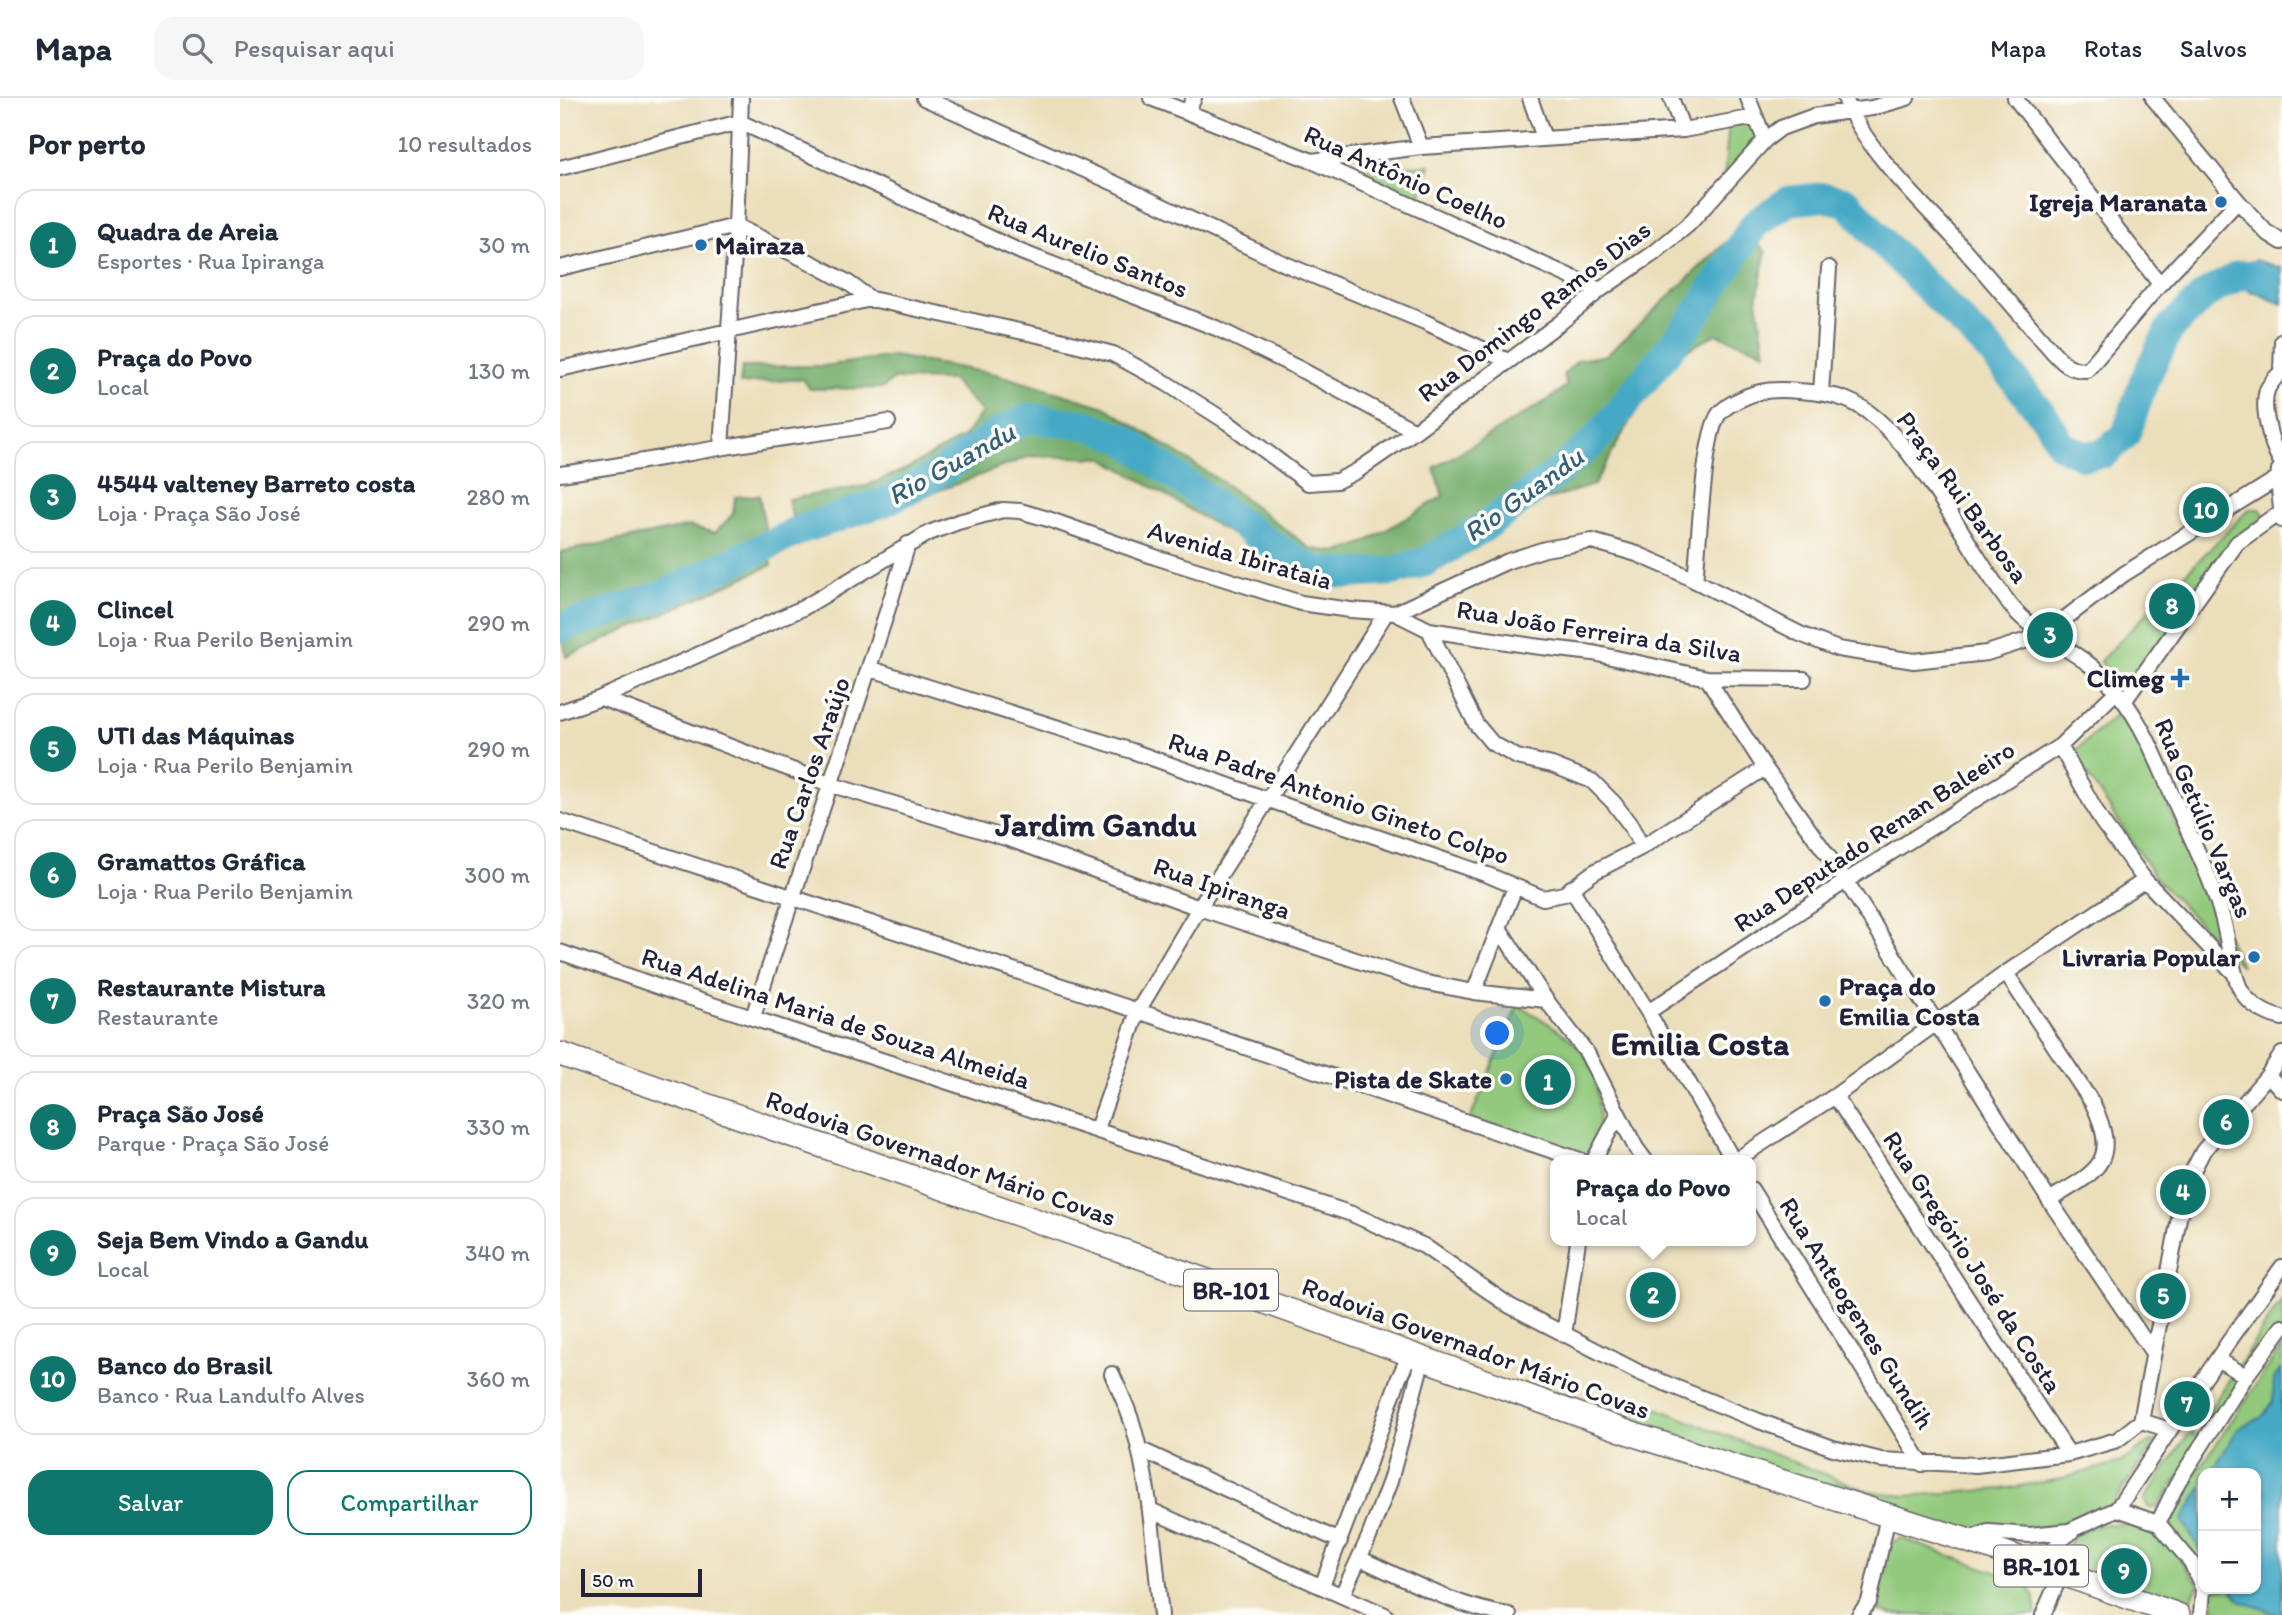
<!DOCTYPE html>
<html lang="pt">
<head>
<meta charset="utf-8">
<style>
  :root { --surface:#fff; --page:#f6f6f7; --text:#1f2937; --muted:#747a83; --line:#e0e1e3; --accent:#0f766e }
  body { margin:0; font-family:Itim,sans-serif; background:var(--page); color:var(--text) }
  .controls { position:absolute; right:21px; bottom:21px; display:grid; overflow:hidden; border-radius:14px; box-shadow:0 2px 5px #0004 }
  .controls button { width:63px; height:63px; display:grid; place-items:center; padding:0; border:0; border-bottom:2px solid var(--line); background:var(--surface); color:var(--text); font:35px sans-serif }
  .scale { position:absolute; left:21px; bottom:18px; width:121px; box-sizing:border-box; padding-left:7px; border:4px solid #22223b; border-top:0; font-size:19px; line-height:24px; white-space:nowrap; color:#22223b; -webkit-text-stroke:5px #fdfcf7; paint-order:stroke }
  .you { position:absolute; left:938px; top:936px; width:24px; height:24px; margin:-18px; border:5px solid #fff; border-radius:50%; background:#1a73e8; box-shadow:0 0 0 10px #1a73e833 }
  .badge { display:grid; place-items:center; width:46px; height:46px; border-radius:50%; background:var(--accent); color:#fff; font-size:23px; font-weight:700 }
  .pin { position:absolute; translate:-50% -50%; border:4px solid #fff; box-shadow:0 2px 7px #0006 }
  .popup { position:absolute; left:990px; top:1057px; width:206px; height:91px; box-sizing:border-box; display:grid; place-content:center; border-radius:14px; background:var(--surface); filter:drop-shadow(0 2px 5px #0005); font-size:23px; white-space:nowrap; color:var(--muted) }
  .popup b { font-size:26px; color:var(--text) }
  .popup::after { content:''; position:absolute; left:50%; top:100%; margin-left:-14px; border:14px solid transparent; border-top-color:var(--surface) }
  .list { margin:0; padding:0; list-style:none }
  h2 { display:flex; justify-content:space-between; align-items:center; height:91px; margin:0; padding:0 28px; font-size:30px }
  h2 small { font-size:23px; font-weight:400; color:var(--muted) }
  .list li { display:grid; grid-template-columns:46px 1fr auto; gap:21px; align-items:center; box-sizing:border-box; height:112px; margin:0 14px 14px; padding:0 14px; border:2px solid var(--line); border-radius:21px }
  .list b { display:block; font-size:26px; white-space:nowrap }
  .list p { margin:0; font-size:23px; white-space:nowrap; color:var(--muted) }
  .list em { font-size:23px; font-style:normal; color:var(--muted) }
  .actions { display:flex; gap:14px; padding:21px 28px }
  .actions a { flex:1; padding:16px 0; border:2px solid var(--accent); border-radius:21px; text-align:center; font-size:24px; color:var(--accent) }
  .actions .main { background:var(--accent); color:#fff }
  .icon { flex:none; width:38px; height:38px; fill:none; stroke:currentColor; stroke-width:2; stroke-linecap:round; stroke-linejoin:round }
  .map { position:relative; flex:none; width:1722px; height:1517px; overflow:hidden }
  header { display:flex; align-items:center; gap:42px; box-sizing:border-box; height:98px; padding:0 35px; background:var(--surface); border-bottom:2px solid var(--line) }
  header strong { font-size:33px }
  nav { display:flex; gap:38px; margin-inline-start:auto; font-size:24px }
  .search { width:490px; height:63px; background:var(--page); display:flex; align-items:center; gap:18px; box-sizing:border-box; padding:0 24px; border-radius:21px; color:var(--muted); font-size:26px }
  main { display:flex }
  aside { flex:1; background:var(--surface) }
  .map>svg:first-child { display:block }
  .green { fill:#92c97c; stroke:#5a765c; stroke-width:2 }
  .forest { fill:#75ad6c; stroke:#4c6854; stroke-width:2 }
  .water { fill:#45a9c5; stroke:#346680; stroke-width:2 }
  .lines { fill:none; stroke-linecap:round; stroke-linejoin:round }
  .river { stroke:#45a9c5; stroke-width:30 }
  .minor-casing { stroke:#686467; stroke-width:18 }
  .trunk-casing { stroke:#686467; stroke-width:26 }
  .minor { stroke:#fff; stroke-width:14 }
  .trunk { stroke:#fff; stroke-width:23 }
  .poi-dot { fill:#1f6fb2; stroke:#fdfcf7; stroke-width:2.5 }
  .labels { text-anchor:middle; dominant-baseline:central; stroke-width:7; stroke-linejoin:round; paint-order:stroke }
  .shield { fill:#fdfcf7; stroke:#646373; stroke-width:2 }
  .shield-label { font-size:24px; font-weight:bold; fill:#22223b }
  .street-label { font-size:26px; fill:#22223b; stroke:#fdfcf7 }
  .poi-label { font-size:26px; font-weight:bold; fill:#22223b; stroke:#fdfcf7; text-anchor:end }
  .water-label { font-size:28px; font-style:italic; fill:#325f79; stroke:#fdfcf7 }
  .district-label { font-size:33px; font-weight:bold; fill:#22223b; stroke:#fdfcf7 }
</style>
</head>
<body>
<header>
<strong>Mapa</strong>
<div class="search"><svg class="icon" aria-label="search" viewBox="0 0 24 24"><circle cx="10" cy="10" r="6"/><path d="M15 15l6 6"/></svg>Pesquisar aqui</div>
<nav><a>Mapa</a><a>Rotas</a><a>Salvos</a></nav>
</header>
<main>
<aside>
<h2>Por perto<small>10 resultados</small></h2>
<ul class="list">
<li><span class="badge">1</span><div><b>Quadra de Areia</b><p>Esportes · Rua Ipiranga</p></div><em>30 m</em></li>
<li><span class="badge">2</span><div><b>Praça do Povo</b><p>Local</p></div><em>130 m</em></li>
<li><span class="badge">3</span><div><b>4544 valteney Barreto costa</b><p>Loja · Praça São José</p></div><em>280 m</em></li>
<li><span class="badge">4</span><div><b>Clincel</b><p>Loja · Rua Perilo Benjamin</p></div><em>290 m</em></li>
<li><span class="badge">5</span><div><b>UTI das Máquinas</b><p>Loja · Rua Perilo Benjamin</p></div><em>290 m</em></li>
<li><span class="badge">6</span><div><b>Gramattos Gráfica</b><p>Loja · Rua Perilo Benjamin</p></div><em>300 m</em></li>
<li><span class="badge">7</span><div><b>Restaurante Mistura</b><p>Restaurante</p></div><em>320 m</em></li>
<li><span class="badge">8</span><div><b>Praça São José</b><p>Parque · Praça São José</p></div><em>330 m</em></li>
<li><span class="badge">9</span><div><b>Seja Bem Vindo a Gandu</b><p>Local</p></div><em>340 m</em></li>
<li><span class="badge">10</span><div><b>Banco do Brasil</b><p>Banco · Rua Landulfo Alves</p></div><em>360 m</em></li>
</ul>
<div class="actions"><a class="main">Salvar</a><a>Compartilhar</a></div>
</aside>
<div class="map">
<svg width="1722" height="1517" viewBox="0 0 1722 1517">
  <rect width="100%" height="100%" fill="#fdfcf7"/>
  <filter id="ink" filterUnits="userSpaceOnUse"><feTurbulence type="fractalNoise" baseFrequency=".0143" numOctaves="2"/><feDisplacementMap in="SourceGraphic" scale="14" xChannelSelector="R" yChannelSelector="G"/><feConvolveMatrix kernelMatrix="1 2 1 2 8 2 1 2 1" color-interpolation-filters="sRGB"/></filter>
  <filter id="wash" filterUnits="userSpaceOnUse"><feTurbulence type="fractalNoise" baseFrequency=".00686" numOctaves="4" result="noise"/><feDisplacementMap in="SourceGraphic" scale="28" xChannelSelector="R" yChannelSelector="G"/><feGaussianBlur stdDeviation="1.57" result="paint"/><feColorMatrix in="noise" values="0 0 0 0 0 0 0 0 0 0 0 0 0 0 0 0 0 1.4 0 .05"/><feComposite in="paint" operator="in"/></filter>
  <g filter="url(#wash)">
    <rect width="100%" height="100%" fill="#ebdeba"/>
    <path class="green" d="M 1169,24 L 1193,25 L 1202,34 L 1163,91 Z
      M 870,67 L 856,112 L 788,78 L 790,71 Z
      M 1689,411 L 1700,411 L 1705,418 L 1677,446 L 1566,592 L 1540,563 Z
      M 1563,611 L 1681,868 L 1598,783 L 1513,655 Z
      M 958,907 C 985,923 1024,943 1034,975 C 1037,985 1037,998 1038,1008 C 1040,1033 1041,1044 1021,1062 L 910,1021 Z
      M 1722,1202 L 1722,1228 L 1647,1330 L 1642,1324 L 1646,1317 Z
      M 1722,1248 L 1722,1517 L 1655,1517 L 1652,1491 L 1696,1491 L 1696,1375 L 1643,1375 L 1643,1473 C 1629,1457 1608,1439 1609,1416 Z
      M 1076,1302 L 1287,1385 L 1308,1393 L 1345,1398 L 1443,1391 L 1495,1382 L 1561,1364 L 1591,1343 L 1596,1343 L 1551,1408 L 1524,1427 L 1425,1432 L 1361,1427 L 1069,1323 Z
      M 1632,1335 L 1640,1343 L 1640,1349 L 1597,1410 L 1589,1410 L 1584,1402 L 1628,1337 Z
      M 1545,1426 L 1566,1426 L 1603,1437 L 1639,1487 L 1628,1505 L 1619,1506 C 1600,1499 1518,1477 1510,1463 C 1506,1457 1508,1449 1510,1442 L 1527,1430 Z
      M 1340,1440 L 1464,1484 C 1473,1494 1478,1504 1476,1517 L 1331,1517 L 1318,1511 L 1324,1463 L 1330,1446 Z"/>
    <path class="forest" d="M 1182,129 L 1206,154 L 1197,202 L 1205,254 L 1156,236 L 1119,257 L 1076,312 L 1034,387 L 966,408 L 910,447 L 857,475 L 816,483 L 748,482 L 543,360 L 471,358 L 239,445 L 228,401 L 306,388 L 346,371 L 404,339 L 422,314 L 392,282 L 333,281 L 324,290 L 250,291 L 243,281 L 180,286 L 182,269 L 264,268 L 333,258 L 436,276 L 545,309 L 667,387 L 751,451 L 779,454 L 804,445 L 883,398 L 874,370 L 991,300 L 1007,287 L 1003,277 L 1018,262 L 1047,257 Z
      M 199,397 L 212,467 L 6,559 L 2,530 L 0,530 L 0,454 L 130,428 L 155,435 L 173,416 L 175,399 Z"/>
    <path class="water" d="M 1695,162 L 1722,170 L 1722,206 L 1681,189 L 1694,177 Z
      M 1722,1269 L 1722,1517 L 1719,1517 L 1681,1503 L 1671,1491 L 1696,1491 L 1696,1375 L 1651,1375 L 1679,1329 L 1701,1320 L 1713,1304 L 1714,1281 Z
      M 1643,1387 L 1643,1457 L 1622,1422 Z"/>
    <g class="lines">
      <path class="river" d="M 0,530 L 100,498 L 245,430 L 324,404 L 378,376 L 439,334 L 469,320 L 528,327 L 564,341 L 702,441 L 753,472 L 788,476 L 833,473 L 865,464 L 926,428 L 992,379 L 1036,342 L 1130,225 L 1195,126 L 1228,103 L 1264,99 L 1287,104 L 1323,145 L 1431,253 L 1487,322 L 1501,347 L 1524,358 L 1545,355 L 1566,336 L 1584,283 L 1610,230 L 1646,196 L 1680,177 L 1694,177"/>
    </g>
  </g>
  <g filter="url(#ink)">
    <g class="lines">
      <defs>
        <path id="minor" d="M 364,0 L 554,85 L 725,166 L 865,224 L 948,263
          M 591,0 L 752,63 L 1040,192
          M 842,0 L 861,49
          M 970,0 L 984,40
          M 1111,0 L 1123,32
          M 1188,0 L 1205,42
          M 1285,0 C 1303,49 1358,101 1394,140 C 1428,178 1460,217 1493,254 C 1504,266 1510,272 1527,272 L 1600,186 L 1678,103
          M 1455,0 L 1600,186
          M 1593,0 L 1678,103 L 1706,134 L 1722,144
          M 627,15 L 634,0
          M 752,63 L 861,49 L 1123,32 L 1196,19
          M 0,70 L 180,24 L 461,154 L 656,230 L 736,269 L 855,333
          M 0,170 L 176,128 L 252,165 L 287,184 L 311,201 L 496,241 L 553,256 L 606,285 L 667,324 L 748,385 L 777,383 L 797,373 L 855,333 L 1001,224 L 1040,192 L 1094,155 L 1129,126 L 1205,42 L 1221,30 L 1254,18 L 1312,10 L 1347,0
          M 0,271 L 311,201
          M 1721,274 L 1722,243
          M 1261,295 L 1269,170
          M 161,349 L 176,128 L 181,0
          M 1720,362 C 1711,346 1701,310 1707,292 C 1710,285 1716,279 1721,274
          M 1719,372 L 1718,380 L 1722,422
          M 0,376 C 53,369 106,359 159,350 C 215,340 272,334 328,324
          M 1135,483 C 1139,450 1143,338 1159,316 C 1164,310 1174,304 1181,301 C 1200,291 1219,291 1239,293 C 1256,294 1272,296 1287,302 C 1351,327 1408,455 1452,509 C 1474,535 1504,547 1530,567 C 1574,602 1594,654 1615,704 C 1631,740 1650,777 1661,815 C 1668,836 1671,876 1682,894 C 1690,907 1707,917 1722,920
          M 835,515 L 869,532 L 916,626 L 932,645 L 957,659 L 992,667 L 1032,683 L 1054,705 L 1071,728 L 1082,749
          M 869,532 L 973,548 L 1033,555 L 1147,580 L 1244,581
          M 311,571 L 572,653 L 709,702 L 928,777 L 983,800 L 1004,796 L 1034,774 L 1082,749 L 1205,670
          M 1147,580 L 1205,670 L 1286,783 L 1489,1102 L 1593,1255
          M 41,600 L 272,687 L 449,741 L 639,810 L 862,884 L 914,894 L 986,902 L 1027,955 L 1076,1050 L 1085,1062
          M 1565,602 L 1677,445 L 1709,422 L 1720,416
          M 0,614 L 41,600 L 243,510 L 369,435 L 398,424 L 443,412 L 460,413 L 488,421 L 595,459 L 741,505 L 790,512 L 835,515 L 948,463 L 985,451 L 1032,443 L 1077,456 L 1112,471 L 1240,536 L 1278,551 L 1354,563 L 1427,555 L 1483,537 L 1564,476 L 1718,380
          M 1500,648 L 1542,724 L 1585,782 L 1675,876
          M 0,723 L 578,913 L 1020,1062
          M 1011,790 L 1088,914 L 1173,1062
          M 939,830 L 986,902
          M 0,854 L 116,895 L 792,1116 L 864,1148 L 950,1208 L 1080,1275 L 1199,1323 L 1273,1350 L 1321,1362 L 1416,1367 L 1509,1356 L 1557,1342 L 1581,1323 L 1619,1120 L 1629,1080 L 1643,1053 L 1708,977 L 1722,956
          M 1446,875 L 1533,1006 C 1561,1065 1536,1074 1489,1102
          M 914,894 L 955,789
          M 1088,914 L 1286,783 L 1500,648 L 1557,593
          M 193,919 C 244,761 300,605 348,446
          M 1708,977 L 1722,992
          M 1275,998 L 1509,1356
          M 537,1031 L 578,913 L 639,810 L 826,515
          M 1034,1062 L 1058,1017
          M 1176,1062 L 1275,998 L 1446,875 L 1585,782
          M 1191,1091 L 1362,1366
          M 1004,1237 L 1018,1143
          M 1657,1261 L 1686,1278
          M 552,1276 C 560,1294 569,1312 574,1331 C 591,1391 594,1455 601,1517
          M 1581,1323 L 1610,1332
          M 579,1351 L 780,1443
          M 1557,1411 L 1598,1425 L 1631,1464 L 1643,1491 L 1641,1517
          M 590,1412 L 825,1517
          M 1598,1425 L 1618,1384 L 1686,1278 L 1722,1229
          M 1407,1442 L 1428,1434 L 1470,1437 L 1509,1433 L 1557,1411 L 1670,1242 L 1722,1169
          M 799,1460 C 845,1481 899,1510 949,1517
          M 1480,1468 L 1500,1443 L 1512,1433
          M 762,1488 L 807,1370 L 838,1282 L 850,1256
          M 782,1497 L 809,1439 L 830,1383 L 863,1260
          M 1299,1517 L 1309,1504 L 1328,1418
          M 1483,1517 L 1501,1476"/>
        <path id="trunk" d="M 0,956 L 586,1161 L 1078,1338 L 1425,1448 L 1618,1517"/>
      </defs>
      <use href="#minor" class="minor-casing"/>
      <use href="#trunk" class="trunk-casing"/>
      <use href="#minor" class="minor"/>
      <use href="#trunk" class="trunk"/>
    </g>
  </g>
  <g class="poi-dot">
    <circle cx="1661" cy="104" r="7"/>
    <circle cx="141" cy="147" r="7"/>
    <path d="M1616.5 569.5h7v7h7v7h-7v7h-7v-7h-7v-7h7z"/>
    <circle cx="1694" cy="859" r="7"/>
    <circle cx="1265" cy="903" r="7"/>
    <circle cx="946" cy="981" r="7"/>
  </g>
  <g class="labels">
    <g class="shield">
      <rect x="624" y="1171.5" width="94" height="41" rx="5"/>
      <rect x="1434" y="1447.5" width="94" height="41" rx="5"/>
    </g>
    <g class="shield-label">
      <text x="671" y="1192">BR-101</text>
      <text x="1481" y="1468">BR-101</text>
    </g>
    <g class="street-label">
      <text transform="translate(846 79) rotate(24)">Rua Antônio Coelho</text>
      <text transform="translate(528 152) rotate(22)">Rua Aurelio Santos</text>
      <text transform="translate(974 213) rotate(-37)">Rua Domingo Ramos Dias</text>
      <text transform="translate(1403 399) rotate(54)">Praça Rui Barbosa</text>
      <text transform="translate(680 457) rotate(16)">Avenida Ibirataia</text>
      <text transform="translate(1039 533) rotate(9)">Rua João Ferreira da Silva</text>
      <text transform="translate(249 675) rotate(-71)">Rua Carlos Araújo</text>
      <text transform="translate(779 700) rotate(19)">Rua Padre Antonio Gineto Colpo</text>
      <text transform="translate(1644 720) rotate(67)">Rua Getúlio Vargas</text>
      <text transform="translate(1314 738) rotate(-33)">Rua Deputado Renan Baleeiro</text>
      <text transform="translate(662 790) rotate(19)">Rua Ipiranga</text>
      <text transform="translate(276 920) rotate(18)">Rua Adelina Maria de Souza Almeida</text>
      <text transform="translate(381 1060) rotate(19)">Rodovia Governador Mário Covas</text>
      <text transform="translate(1413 1164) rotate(57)">Rua Gregório José da Costa</text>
      <text transform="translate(1297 1215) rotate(58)">Rua Anteogenes Gundih</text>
      <text transform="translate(916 1250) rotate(20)">Rodovia Governador Mário Covas</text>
    </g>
    <g class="poi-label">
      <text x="1647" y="104">Igreja Maranata</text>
      <text x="155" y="147" text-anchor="start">Mairaza</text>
      <text x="1604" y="580">Climeg</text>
      <text x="1680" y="859">Livraria Popular</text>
      <text x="1279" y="888" text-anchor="start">Praça do<tspan x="1279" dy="30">Emilia Costa</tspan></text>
      <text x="932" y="981">Pista de Skate</text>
    </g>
    <g class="water-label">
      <text transform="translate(391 365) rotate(-29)">Rio Guandu</text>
      <text transform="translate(963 396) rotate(-36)">Rio Guandu</text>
    </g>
    <g class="district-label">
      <text x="536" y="726">Jardim Gandu</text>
      <text x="1140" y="945">Emilia Costa</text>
    </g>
  </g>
</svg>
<div class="controls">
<button>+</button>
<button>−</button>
</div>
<div class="scale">50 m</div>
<div class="you"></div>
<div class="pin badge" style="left:988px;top:984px">1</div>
<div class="pin badge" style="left:1093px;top:1197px">2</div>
<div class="popup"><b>Praça do Povo</b>Local</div>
<div class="pin badge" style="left:1490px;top:537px">3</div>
<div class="pin badge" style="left:1623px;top:1094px">4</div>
<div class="pin badge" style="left:1603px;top:1198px">5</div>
<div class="pin badge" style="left:1666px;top:1024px">6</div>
<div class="pin badge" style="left:1627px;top:1306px">7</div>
<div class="pin badge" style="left:1612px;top:508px">8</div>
<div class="pin badge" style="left:1564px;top:1473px">9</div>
<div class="pin badge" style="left:1646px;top:412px">10</div>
</div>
</main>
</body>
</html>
